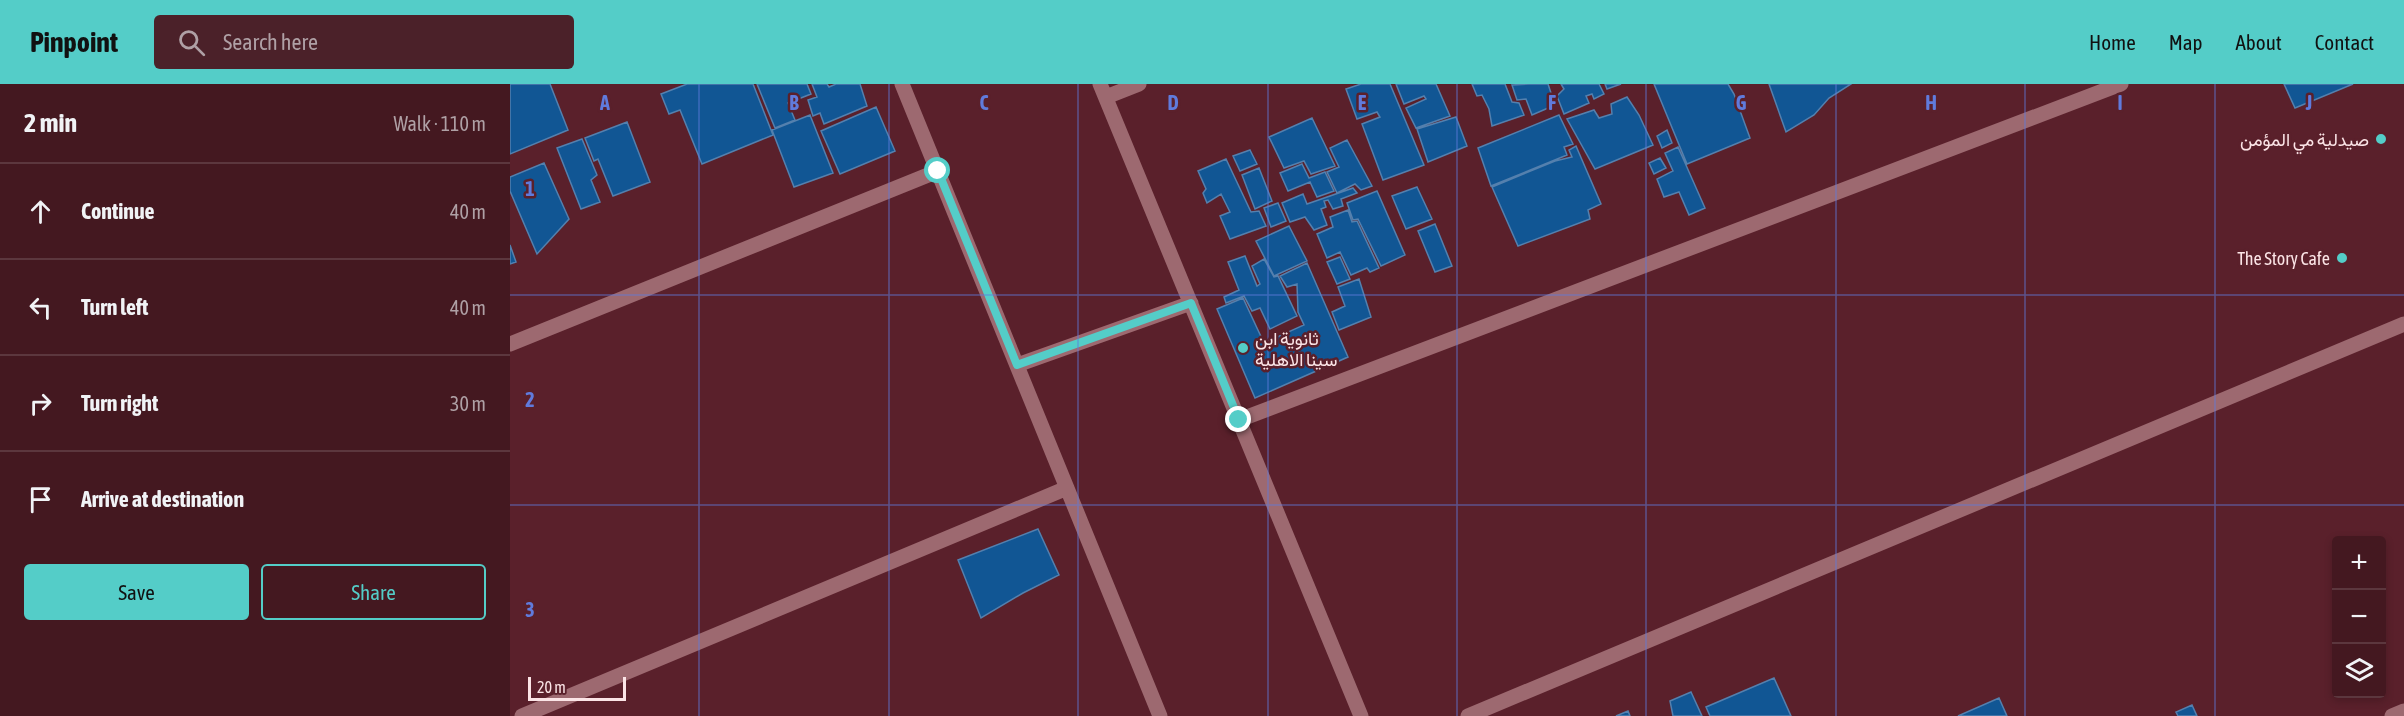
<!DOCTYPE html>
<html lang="en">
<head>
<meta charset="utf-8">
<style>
  :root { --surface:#441820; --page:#4b2129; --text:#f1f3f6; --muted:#afa0a5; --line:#5c373e; --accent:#54cdc8 }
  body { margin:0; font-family:"Asap Condensed",Vazirmatn,sans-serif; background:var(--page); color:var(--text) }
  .controls { position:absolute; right:18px; bottom:18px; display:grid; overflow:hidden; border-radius:6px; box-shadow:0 3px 9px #0003 }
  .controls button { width:54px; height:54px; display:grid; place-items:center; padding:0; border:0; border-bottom:2px solid var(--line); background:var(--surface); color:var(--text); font:30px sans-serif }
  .scale { position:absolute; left:18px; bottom:15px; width:98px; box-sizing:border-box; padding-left:6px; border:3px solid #fbe4e6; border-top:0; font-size:16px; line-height:21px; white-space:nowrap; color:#fbe4e6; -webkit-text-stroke:4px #5a202b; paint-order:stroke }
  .stop { position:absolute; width:18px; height:18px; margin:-14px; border:4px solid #54cdc8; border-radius:50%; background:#fff }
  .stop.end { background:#54cdc8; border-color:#fff; box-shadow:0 2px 6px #0008 }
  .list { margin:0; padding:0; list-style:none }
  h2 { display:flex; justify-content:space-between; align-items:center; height:78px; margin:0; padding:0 24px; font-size:26px }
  h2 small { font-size:20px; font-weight:400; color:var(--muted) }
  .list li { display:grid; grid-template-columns:39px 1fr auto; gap:18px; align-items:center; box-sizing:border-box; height:96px; padding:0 24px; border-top:2px solid var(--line) }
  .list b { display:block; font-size:22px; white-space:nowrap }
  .list em { font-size:20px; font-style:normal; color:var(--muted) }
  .actions { display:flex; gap:12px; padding:18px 24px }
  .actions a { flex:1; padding:14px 0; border:2px solid var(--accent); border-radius:6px; text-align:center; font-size:21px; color:var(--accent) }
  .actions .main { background:var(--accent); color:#111 }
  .icon { flex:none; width:33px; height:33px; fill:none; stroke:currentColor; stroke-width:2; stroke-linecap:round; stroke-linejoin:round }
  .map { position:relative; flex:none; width:1894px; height:632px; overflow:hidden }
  header { display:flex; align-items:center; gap:36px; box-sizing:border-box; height:84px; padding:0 30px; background:var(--accent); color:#111 }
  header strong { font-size:28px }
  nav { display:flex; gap:33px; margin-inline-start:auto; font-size:21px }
  .search { width:420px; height:54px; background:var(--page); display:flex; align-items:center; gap:15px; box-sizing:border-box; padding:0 21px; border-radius:6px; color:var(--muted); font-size:22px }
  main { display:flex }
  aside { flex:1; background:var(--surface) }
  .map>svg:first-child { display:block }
  .building { fill:#115694; stroke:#5480ae; stroke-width:1.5 }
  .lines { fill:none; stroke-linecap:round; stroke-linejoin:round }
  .minor { stroke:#9d6970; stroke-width:15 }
  .route { stroke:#54cdc8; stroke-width:8 }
  .grid { fill:none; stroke:#607bdc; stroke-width:1.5; stroke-opacity:0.55 }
  .poi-dot { fill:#54cdc8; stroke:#5a202b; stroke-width:2 }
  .labels { text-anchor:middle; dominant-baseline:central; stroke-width:5; stroke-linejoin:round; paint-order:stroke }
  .poi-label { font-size:18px; fill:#fbe4e6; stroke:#5a202b; text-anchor:end }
  .grid-label { font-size:20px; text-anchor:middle; font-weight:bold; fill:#607bdc; stroke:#5a202b; stroke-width:5; stroke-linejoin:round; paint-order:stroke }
</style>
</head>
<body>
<header>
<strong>Pinpoint</strong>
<div class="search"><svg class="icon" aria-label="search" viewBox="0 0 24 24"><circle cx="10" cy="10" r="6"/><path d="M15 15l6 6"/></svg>Search here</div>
<nav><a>Home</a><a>Map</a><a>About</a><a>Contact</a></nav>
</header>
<main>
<aside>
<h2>2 min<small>Walk · 110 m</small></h2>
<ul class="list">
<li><svg class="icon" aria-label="ahead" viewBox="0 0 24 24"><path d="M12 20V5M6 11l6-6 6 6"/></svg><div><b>Continue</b></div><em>40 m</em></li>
<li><svg class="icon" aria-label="left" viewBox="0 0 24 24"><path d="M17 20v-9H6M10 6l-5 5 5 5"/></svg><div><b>Turn left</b></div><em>40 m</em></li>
<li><svg class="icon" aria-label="right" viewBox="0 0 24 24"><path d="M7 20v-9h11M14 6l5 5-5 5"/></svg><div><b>Turn right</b></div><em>30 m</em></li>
<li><svg class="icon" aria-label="arrive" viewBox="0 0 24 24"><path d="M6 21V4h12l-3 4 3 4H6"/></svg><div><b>Arrive at destination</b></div></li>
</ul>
<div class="actions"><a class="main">Save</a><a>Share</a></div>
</aside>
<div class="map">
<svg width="1894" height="632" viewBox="0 0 1894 632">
  <rect width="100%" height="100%" fill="#5a202b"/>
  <path class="building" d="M 0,0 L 40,0 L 58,46 L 0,70 Z
    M 177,0 L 243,0 L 263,51 L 192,80 L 170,26 L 159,30 L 151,10 Z
    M 247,0 L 297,0 L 301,10 L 278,19 L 285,36 L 265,44 Z
    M 302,0 L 317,0 L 319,3 L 326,0 L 350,0 L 357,22 L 314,40 L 310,29 L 303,32 L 298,16 L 307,13 Z
    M 851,0 L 880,0 L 914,81 L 873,96 L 852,40 L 870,33 L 867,28 L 847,35 L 836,5 Z
    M 886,0 L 926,0 L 940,32 L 906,44 L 896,24 L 916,15 L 914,12 L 894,20 Z
    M 962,0 L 995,0 L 1002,18 L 1009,19 L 1014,31 L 982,42 L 979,25 L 972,11 L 967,12 Z
    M 1019,0 L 1038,0 L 1045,21 L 1022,31 L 1016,15 L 1007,16 L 1002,1 Z
    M 1051,0 L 1089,0 L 1094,10 L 1084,15 L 1082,10 L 1076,12 L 1079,19 L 1054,30 L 1047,12 L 1054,5 Z
    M 1095,0 L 1111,0 L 1097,5 Z
    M 1144,0 L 1218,0 L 1224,10 L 1240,54 L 1177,80 Z
    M 1259,0 L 1341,0 L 1319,14 L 1304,31 L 1276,48 Z
    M 1774,0 L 1843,0 L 1785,24 Z
    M 1117,13 L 1129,31 L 1143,61 L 1085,85 L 1057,35 L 1084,26 L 1089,34 L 1102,30 L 1101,20 Z
    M 366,23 L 385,67 L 330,90 L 311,47 Z
    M 300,31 L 323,89 L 284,103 L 262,46 Z
    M 1049,31 L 1063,60 L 1054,63 L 1057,71 L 981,102 L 968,64 Z
    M 946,33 L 957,62 L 918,78 L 907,45 Z
    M 802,34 L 825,82 L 801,90 L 794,77 L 774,84 L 759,53 Z
    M 117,38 L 140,98 L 103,112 L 88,75 L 84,77 L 75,54 Z
    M 1157,46 L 1162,59 L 1152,64 L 1147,52 Z
    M 72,55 L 87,91 L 81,96 L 90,118 L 71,125 L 47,64 Z
    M 837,56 L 862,102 L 851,106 L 845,100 L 827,109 L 817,88 L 829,83 L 820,64 Z
    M 1066,62 L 1091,120 L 1078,126 L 1080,135 L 1008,162 L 982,103 L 1045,77 L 1062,73 L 1059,66 Z
    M 1168,63 L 1195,124 L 1179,131 L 1169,108 L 1154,113 L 1147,95 L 1163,87 L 1155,69 Z
    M 740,66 L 747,80 L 730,87 L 723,72 Z
    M 1150,74 L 1156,84 L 1144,90 L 1139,79 Z
    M 716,75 L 741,128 L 749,127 L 756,142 L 720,155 L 710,132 L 720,128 L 711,110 L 697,119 L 693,109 L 696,105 L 688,87 Z
    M 34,79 L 59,135 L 27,170 L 0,107 L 0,93 Z
    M 792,80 L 799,94 L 815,88 L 824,107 L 807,113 L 800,98 L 778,107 L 770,89 Z
    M 749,84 L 762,117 L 745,125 L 732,91 Z
    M 907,103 L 922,135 L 896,145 L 882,112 Z
    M 843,104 L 847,109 L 831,115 L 833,122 L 823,125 L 818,116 L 814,117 L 816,123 L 811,125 L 817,141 L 804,146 L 795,133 L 780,138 L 772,119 L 793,110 L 797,120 Z
    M 867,107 L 895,171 L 871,182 L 848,135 L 843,136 L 837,119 Z
    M 768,119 L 776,137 L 761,143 L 754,124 Z
    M 838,126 L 842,138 L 847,137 L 869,184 L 860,188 L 857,184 L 841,191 L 830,168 L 817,174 L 807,150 L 823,143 L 820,133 Z
    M 925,140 L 942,182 L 925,188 L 908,147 Z
    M 779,142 L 797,177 L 764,192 L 746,157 Z
    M 0,161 L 6,178 L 0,180 Z
    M 735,172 L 747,202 L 750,200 L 742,182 L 754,175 L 764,193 L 768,192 L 787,232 L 760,245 L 750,224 L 742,227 L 734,212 L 716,219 L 714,213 L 729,206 L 718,178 Z
    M 830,173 L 840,195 L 827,200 L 817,178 Z
    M 797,179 L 838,273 L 745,314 L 707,225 L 733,214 L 754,259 L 794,241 L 788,228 L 787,200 L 777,203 L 770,192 Z
    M 849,195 L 861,233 L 829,246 L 822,228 L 835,222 L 828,203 Z
    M 528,445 L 549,491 L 513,509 L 471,534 L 448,476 Z
    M 1264,594 L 1281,632 L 1200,632 L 1196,623 Z
    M 1181,608 L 1192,632 L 1163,632 L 1160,617 Z
    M 1489,614 L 1497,632 L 1448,632 Z
    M 1682,621 L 1687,632 L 1668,632 L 1666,628 Z
    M 1118,627 L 1120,632 L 1106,632 Z"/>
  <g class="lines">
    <path class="minor" d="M 392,0 L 650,632
      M 590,0 L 851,632
      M 596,13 L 629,0
      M 0,260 L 428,87
      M 507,281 L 681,219
      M 729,336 L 1611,0
      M 12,632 L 557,404
      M 958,632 L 1894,240
      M 1882,632 L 1894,627"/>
  </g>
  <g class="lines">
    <path class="route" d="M 428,87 L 507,281 L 681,219 L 729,336"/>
  </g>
  <path class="grid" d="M 189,0 L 189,632M 379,0 L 379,632M 568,0 L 568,632M 758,0 L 758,632M 947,0 L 947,632M 1136,0 L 1136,632M 1326,0 L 1326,632M 1515,0 L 1515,632M 1705,0 L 1705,632M 0,211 L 1894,211M 0,421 L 1894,421"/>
  <g class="poi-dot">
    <circle cx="1871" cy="55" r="6"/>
    <circle cx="1832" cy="174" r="6"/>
    <circle cx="733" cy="264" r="6"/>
  </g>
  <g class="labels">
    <g class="poi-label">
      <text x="1859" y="55">صيدلية مي المؤمن</text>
      <text x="1820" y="174">The Story Cafe</text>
      <text x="745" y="254" text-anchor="start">ثانوية ابن<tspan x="745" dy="21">سينا الاهلية</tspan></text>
    </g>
  </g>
  <g class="grid-label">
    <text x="95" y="26">A</text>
    <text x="284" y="26">B</text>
    <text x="474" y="26">C</text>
    <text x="663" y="26">D</text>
    <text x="852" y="26">E</text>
    <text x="1042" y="26">F</text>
    <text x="1231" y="26">G</text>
    <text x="1421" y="26">H</text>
    <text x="1610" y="26">I</text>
    <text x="1799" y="26">J</text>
    <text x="20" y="112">1</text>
    <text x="20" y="323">2</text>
    <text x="20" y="533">3</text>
  </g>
</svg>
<div class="controls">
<button>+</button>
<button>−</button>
<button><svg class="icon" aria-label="layers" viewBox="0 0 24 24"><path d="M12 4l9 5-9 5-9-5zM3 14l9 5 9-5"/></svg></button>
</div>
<div class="scale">20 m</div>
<div class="stop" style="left:428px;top:87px"></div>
<div class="stop end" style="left:729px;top:336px"></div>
</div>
</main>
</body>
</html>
